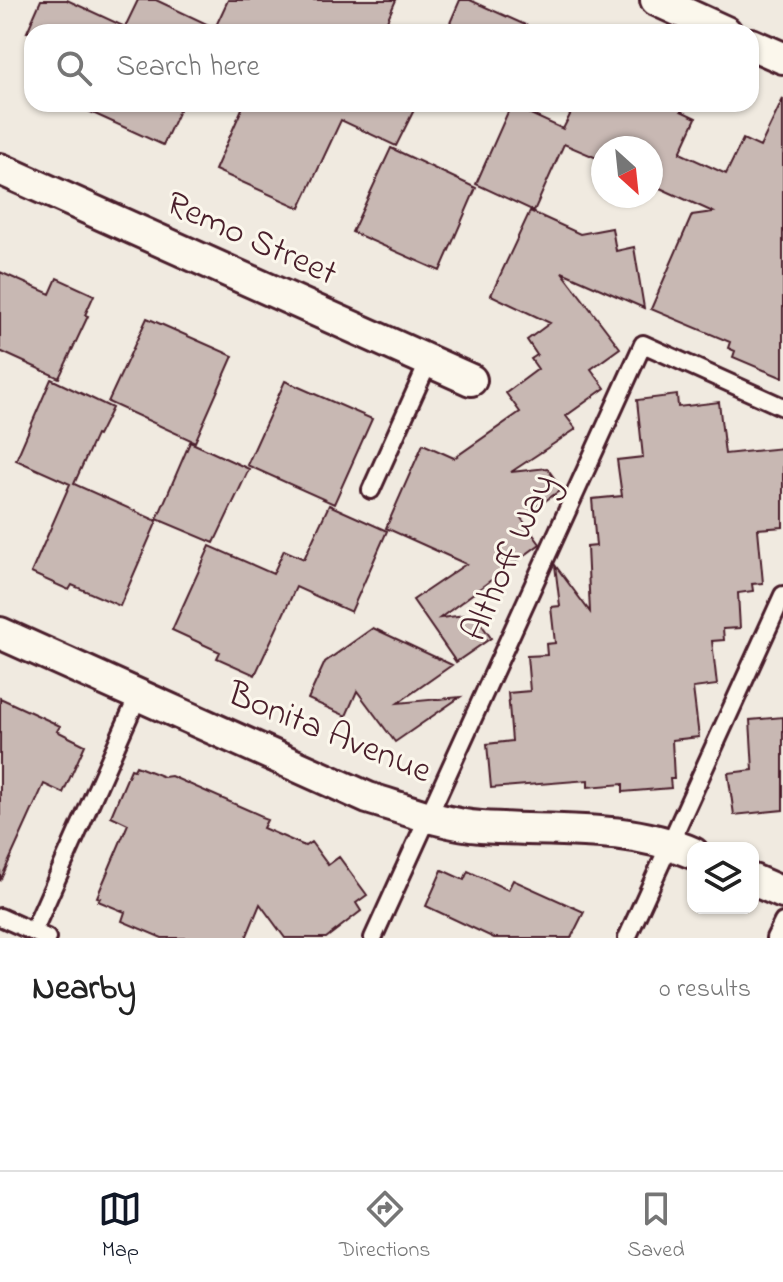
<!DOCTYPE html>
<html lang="en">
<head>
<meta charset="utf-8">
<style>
  :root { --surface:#fff; --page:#f2f2f2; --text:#222; --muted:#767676; --line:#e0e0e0; --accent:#111827 }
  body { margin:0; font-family:"Indie Flower",sans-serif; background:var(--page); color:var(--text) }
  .controls { position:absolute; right:24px; bottom:24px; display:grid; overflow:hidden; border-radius:16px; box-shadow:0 2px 6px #0004 }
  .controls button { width:72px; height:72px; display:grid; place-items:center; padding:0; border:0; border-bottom:2px solid var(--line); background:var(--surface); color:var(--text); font:40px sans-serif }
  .compass { position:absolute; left:591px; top:136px; width:72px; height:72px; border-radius:50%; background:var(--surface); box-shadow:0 2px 6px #0004; rotate:153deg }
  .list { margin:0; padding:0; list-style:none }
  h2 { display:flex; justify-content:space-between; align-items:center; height:104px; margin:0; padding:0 32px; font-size:34px }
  h2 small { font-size:26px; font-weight:400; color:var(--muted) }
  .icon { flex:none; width:44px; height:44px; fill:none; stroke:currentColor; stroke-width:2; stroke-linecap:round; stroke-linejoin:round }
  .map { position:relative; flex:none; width:783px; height:938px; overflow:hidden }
  .search { position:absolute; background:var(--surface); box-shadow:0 2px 6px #0004; left:24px; right:24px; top:24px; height:88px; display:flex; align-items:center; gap:20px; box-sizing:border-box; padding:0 28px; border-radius:24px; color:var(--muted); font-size:30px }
  .sheet { height:232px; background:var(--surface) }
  nav { display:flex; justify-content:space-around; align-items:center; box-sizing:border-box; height:112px; border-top:2px solid var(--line); background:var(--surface); font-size:22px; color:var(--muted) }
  nav a { display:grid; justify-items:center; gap:4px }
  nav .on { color:var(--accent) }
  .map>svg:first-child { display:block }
  .building { fill:#c8b8b3; stroke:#4a1f2b; stroke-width:2 }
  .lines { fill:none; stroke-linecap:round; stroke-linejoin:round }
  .lane-casing { stroke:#4a1f2b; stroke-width:22 }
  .street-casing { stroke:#4a1f2b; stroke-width:36 }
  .lane { stroke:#fbf7ec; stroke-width:16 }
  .street { stroke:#fbf7ec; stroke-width:30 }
  .labels { text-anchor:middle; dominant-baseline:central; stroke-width:6; stroke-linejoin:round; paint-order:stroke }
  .street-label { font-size:36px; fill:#4a1f2b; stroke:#fbf7ec }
</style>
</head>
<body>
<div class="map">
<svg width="783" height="938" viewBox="0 0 783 938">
  <rect width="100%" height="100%" fill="#f0eae0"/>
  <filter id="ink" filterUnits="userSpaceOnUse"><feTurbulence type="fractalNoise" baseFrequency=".0125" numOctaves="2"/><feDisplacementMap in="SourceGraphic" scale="16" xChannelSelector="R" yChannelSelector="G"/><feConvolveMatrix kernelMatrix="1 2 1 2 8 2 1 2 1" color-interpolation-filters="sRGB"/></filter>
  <g filter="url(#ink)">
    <path class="building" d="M 41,0 L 67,0 L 125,27 L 138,0 L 156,0 L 215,28 L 228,0 L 396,0 L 382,32 L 27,32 Z
      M 460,0 L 470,0 L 541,32 L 446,32 Z
      M 783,99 L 783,378 L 733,357 L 735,351 L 728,348 L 730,342 L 651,309 L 692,215 L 713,212 L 651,184 L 651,148 L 603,148 L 599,159 L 564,144 L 534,211 L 476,184 L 511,105 L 563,129 L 572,111 L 576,112 L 580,104 L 684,104 L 681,111 L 696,118 L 680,153 L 726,174 L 743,139 L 760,147 Z
      M 73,104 L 182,104 L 163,145 Z
      M 244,104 L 417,104 L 396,146 L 341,120 L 300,208 L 215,170 Z
      M 391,148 L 476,188 L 440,271 L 352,232 Z
      M 530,211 L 580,234 L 612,228 L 616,251 L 634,247 L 644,308 L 562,272 L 620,348 L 591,369 L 605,388 L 566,416 L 576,429 L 511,472 L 547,468 L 562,489 L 521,518 L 540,544 L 440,618 L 474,614 L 491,638 L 456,662 L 413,600 L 466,564 L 386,528 L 423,444 L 454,458 L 520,412 L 506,393 L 538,369 L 531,359 L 537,355 L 527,340 L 550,323 L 491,295 Z
      M 0,272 L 50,294 L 57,278 L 94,295 L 85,315 L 88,316 L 59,378 L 0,351 Z
      M 147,318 L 233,356 L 195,442 L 108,402 Z
      M 51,379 L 112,408 L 98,436 L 96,435 L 74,484 L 157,521 L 120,606 L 72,585 L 69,590 L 31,573 L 70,484 L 16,460 Z
      M 285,381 L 372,419 L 334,504 L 247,465 Z
      M 677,395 L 678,407 L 719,402 L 725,454 L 783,448 L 783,527 L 758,529 L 763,583 L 752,584 L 753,591 L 738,593 L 740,628 L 723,629 L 724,640 L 712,641 L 717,685 L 693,688 L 699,737 L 672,740 L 674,779 L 670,779 L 671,788 L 623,792 L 623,784 L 588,787 L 588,780 L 491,788 L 487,744 L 512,741 L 508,693 L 530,691 L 527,656 L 547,655 L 546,644 L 555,643 L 551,607 L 560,606 L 555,565 L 590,612 L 587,547 L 596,546 L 592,499 L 622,496 L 617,460 L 643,457 L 637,400 Z
      M 190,442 L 249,469 L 214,543 L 157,519 Z
      M 329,505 L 387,531 L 351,612 L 296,587 L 255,675 L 217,658 L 220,652 L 172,630 L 210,546 L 273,574 L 284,550 L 304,559 Z
      M 373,628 L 452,665 L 398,703 L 460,697 L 395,742 L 357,691 L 346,716 L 308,699 L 325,662 Z
      M 0,698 L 54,723 L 60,726 L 57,731 L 85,745 L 63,793 L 44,784 L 0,881 Z
      M 783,717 L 783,810 L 734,815 L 728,773 L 753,770 L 750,720 Z
      M 136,766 L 164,777 L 171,776 L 262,816 L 261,818 L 267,820 L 263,828 L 305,846 L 311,842 L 328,865 L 339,857 L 367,895 L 356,903 L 361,911 L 326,938 L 285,938 L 260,904 L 246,938 L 162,938 L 122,921 L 125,912 L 98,901 L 100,898 L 97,897 L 128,824 L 111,816 L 131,769 L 134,770 Z
      M 442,870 L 464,880 L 468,871 L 508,890 L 513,880 L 584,912 L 571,938 L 494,938 L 426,906 Z"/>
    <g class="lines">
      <defs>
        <path id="lane" d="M 371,490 L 429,361
          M 0,917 L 47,938
          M 33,932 L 138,696
          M 373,938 L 643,344 L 783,407
          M 627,938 L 783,595
          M 775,938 L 783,922"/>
        <path id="street" d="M 656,0 L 726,32
          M 751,44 L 783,58
          M 0,169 L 471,380
          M 0,633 L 368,798 C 405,809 443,824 481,827 C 552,832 627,824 693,853
          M 753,880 L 783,893"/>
      </defs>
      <use href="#lane" class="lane-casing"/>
      <use href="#street" class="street-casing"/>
      <use href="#lane" class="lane"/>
      <use href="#street" class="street"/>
    </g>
  </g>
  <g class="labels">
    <g class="street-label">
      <text transform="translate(251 240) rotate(24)">Remo Street</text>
      <text transform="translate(510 558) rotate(-66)">Althoff Way</text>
      <text transform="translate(329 734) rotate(22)">Bonita Avenue</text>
    </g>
  </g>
</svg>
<div class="controls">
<button><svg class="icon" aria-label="layers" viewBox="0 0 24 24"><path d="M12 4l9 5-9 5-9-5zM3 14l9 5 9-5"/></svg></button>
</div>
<svg class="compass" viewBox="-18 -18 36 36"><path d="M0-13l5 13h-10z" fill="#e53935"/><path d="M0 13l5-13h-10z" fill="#767676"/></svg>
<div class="search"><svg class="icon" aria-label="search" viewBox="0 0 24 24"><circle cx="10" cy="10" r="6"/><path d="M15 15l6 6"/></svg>Search here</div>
</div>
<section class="sheet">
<h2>Nearby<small>0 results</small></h2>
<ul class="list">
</ul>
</section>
<nav>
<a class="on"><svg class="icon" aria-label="map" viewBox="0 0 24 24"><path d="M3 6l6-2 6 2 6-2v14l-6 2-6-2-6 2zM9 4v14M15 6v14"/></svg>Map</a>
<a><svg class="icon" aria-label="directions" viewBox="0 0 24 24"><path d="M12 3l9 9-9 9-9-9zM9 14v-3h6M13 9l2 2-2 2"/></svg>Directions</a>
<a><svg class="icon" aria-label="saved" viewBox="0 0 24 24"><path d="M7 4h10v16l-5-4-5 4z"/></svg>Saved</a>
</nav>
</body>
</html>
